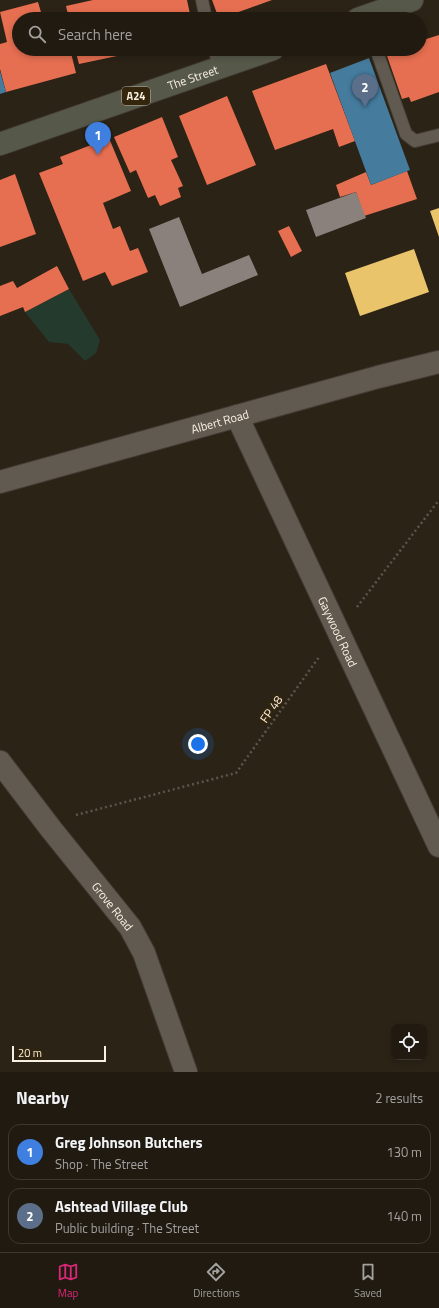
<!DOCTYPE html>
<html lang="en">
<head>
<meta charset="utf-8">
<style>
  :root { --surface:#201a10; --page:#2d271e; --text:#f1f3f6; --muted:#a2a19f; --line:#3d3830; --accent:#db2777 }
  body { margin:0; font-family:"Titillium Web",sans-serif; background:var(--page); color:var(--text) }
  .controls { position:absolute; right:12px; bottom:12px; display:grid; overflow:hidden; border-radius:8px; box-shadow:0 2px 6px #0003 }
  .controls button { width:36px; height:36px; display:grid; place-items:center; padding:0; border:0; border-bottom:1px solid var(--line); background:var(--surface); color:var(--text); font:20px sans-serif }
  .scale { position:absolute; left:12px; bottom:10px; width:94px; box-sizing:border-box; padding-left:4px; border:2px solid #faf0e1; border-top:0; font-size:11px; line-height:14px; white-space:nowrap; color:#faf0e1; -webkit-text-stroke:3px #34260d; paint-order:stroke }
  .you { position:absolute; left:198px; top:744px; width:14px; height:14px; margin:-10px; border:3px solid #fff; border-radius:50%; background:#1a73e8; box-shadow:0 0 0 6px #1a73e833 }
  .badge { display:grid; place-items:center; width:26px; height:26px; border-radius:50%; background:var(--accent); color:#fff; font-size:13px; font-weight:700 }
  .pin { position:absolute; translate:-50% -33px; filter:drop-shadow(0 1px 2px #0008) }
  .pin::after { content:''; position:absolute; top:21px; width:14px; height:12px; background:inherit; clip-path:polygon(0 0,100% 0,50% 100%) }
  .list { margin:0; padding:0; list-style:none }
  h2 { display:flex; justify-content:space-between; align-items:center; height:52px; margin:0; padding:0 16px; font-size:17px }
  h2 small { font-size:13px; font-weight:400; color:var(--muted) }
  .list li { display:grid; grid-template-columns:26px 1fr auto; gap:12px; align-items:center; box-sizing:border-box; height:56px; margin:0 8px 8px; padding:0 8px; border:1px solid var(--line); border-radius:12px }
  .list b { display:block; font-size:15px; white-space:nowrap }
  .list p { margin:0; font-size:13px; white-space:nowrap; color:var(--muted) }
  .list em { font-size:13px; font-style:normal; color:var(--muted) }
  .icon { flex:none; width:22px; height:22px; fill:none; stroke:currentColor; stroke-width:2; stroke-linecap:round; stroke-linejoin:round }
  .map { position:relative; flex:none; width:439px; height:1072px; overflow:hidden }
  .search { position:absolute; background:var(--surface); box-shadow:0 2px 6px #0003; left:12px; right:12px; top:12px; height:44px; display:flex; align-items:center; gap:10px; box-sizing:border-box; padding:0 14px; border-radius:22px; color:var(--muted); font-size:15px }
  .sheet { height:180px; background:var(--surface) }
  nav { display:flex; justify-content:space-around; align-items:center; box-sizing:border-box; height:56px; border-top:1px solid var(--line); background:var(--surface); font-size:11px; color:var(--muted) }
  nav a { display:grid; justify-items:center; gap:2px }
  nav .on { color:var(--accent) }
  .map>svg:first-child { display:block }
  .green { fill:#243a2d }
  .homes { fill:#e9c46a }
  .shops { fill:#e76f51 }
  .public { fill:#457b9d }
  .industry { fill:#8a817c }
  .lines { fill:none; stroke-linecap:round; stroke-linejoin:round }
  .service-casing { stroke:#453e35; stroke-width:14 }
  .minor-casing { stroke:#453e35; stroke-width:24 }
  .trunk-casing { stroke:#453e35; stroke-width:24 }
  .path { stroke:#5b564d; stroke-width:2.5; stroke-dasharray:2 3; stroke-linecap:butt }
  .service { stroke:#605a50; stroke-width:12 }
  .minor { stroke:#605a50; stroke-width:22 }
  .trunk { stroke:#56594a; stroke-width:22 }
  .labels { text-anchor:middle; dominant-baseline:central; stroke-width:4; stroke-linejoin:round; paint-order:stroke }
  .shield { fill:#34260d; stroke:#bfb3a1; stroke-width:1 }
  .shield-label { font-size:11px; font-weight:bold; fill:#faf0e1 }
  .street-label { font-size:12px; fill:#faf0e1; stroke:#34260d }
</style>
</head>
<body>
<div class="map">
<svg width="439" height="1072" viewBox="0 0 439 1072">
  <rect width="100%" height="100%" fill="#2b2316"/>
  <path class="green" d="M 69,289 L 100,340 L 96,353 L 85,361 L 68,344 L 49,342 L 25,312 Z"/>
  <path class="homes" d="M 439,208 L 439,237 L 430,211 Z
    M 414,249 L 429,292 L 360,316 L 345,273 Z"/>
  <path class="shops" d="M 93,0 L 187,0 L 190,14 L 185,15 L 185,19 L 69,19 L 66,6 Z
    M 212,0 L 272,0 L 219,19 Z
    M 38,2 L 43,19 L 19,19 L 19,49 L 70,49 L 76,73 L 6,92 L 0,69 L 0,44 L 7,42 L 0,12 Z
    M 439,35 L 439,92 L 411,102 L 409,97 L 402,99 L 386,53 L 398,49 L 420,49 L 420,41 Z
    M 75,49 L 115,49 L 117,56 L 79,64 Z
    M 326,64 L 355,141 L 339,147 L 333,129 L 275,150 L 252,91 Z
    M 227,96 L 256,165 L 207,185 L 179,116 Z
    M 162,117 L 178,157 L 171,160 L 183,186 L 178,188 L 181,197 L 160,206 L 155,195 L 148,198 L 136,170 L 130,173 L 114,137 Z
    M 109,138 L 131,191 L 103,203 L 113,229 L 120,226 L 130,251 L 138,248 L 148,272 L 112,286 L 105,272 L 83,281 L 39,173 L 63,164 L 60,157 Z
    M 407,171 L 417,199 L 364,216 L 356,192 L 340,197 L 336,185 L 366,172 L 371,185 Z
    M 15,174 L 36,234 L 0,247 L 0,180 Z
    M 289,226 L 302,251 L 291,257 L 278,231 Z
    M 57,266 L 69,289 L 25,312 L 23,307 L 0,316 L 0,286 L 13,281 L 17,288 Z"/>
  <path class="public" d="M 369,58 L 410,170 L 371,185 L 330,73 Z
    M 0,71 L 6,92 L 0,94 Z"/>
  <path class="industry" d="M 356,192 L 366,218 L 316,237 L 306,210 Z
    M 179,217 L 202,274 L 249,255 L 258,275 L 180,307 L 149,229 Z"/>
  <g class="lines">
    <defs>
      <path id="service" d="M 202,0 L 206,19
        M 214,49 L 220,67
        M 376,49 L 406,134 L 415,141 L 439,135"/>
      <g id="minor">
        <path id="s1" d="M 237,416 L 439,846"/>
        <path id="s2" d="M 0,482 L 378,377 L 439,362"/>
        <path id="s3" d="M 0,762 L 51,829 L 130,927 L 144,953 L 186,1072"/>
      </g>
      <g id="trunk">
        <path d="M 358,19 L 412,0"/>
        <path id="s4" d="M 0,144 L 273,49"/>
      </g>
    </defs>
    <use href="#service" class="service-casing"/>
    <use href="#minor" class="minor-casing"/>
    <use href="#trunk" class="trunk-casing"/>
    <path class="path" d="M 357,607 L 439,500
      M 76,815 L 236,773 L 319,657"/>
    <use href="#service" class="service"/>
    <use href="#minor" class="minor"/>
    <use href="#trunk" class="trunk"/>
  </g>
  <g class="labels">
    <rect class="shield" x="122" y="87" width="28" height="18" rx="3"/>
    <g class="shield-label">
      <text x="136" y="96">A24</text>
    </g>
    <g class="street-label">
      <text stroke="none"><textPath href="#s4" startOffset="204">The Street</textPath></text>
      <text stroke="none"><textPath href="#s2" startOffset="228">Albert Road</textPath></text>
      <text stroke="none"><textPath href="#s1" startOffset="238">Gaywood Road</textPath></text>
      <text transform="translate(271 709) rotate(-55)">FP 48</text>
      <text stroke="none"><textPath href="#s3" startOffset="183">Grove Road</textPath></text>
    </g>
  </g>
</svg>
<div class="controls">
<button><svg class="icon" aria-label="locate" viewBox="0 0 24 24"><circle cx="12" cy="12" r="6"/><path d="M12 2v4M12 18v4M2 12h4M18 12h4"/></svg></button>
</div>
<div class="scale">20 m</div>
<div class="you"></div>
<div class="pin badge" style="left:98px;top:155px;background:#3f7fe0">1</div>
<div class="pin badge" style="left:365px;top:107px;background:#5c6f8a">2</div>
<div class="search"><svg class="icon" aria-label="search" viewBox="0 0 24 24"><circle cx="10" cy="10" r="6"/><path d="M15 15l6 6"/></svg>Search here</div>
</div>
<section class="sheet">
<h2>Nearby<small>2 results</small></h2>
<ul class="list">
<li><span class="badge" style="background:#3f7fe0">1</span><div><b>Greg Johnson Butchers</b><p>Shop · The Street</p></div><em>130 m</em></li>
<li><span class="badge" style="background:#5c6f8a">2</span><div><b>Ashtead Village Club</b><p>Public building · The Street</p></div><em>140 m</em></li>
</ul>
</section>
<nav>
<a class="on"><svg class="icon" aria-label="map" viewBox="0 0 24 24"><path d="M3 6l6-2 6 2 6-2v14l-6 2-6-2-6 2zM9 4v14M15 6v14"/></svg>Map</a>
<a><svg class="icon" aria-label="directions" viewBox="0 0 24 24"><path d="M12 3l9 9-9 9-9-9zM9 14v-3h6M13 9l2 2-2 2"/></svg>Directions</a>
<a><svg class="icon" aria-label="saved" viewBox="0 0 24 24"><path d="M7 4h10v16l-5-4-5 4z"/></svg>Saved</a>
</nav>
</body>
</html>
